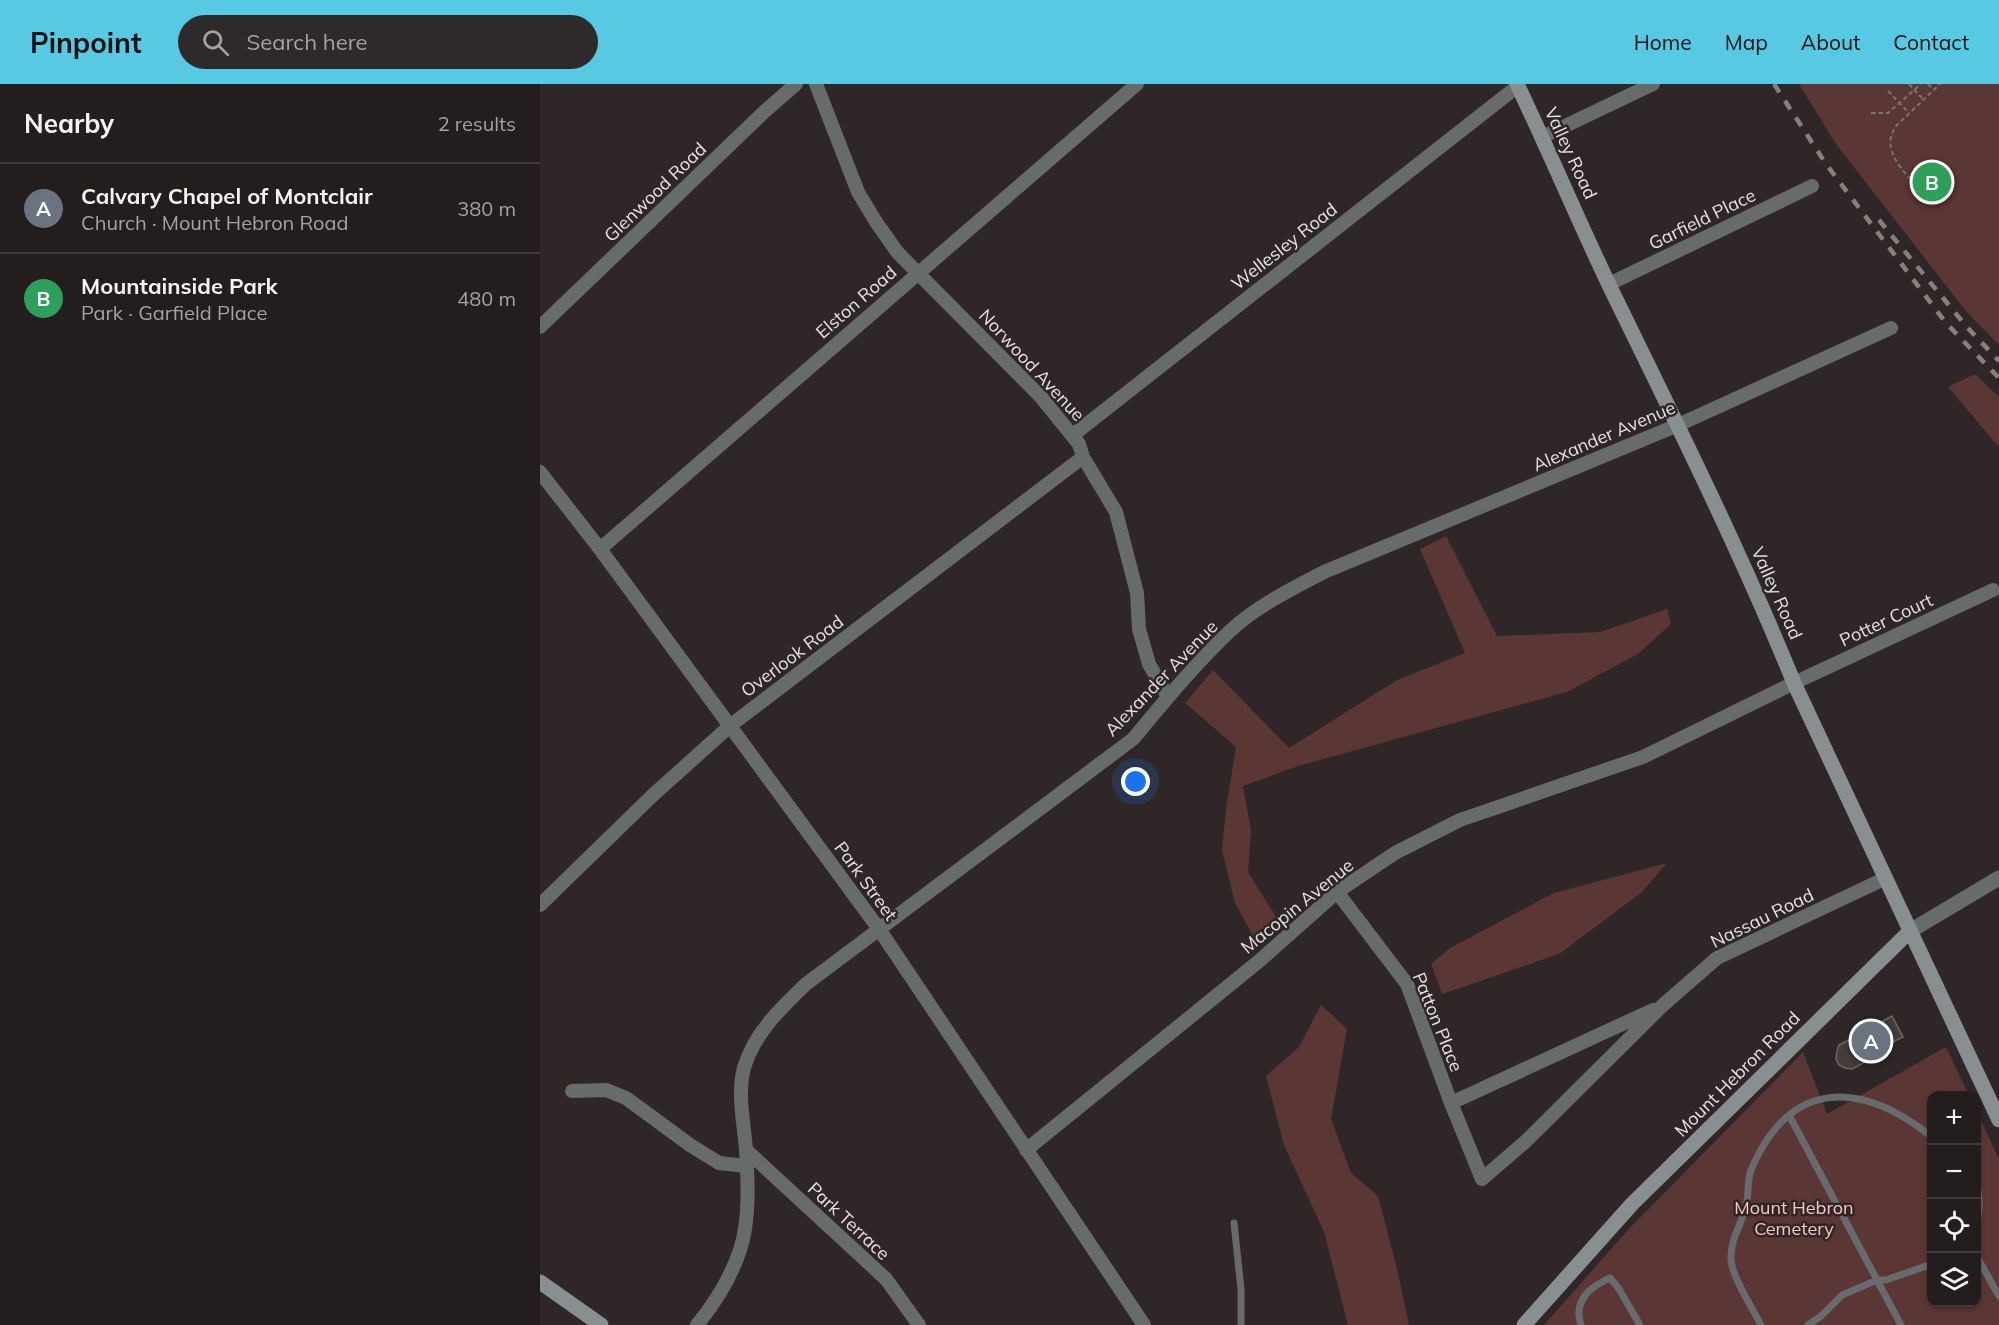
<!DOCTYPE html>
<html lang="en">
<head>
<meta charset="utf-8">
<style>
  :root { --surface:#231d1d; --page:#2f2a2a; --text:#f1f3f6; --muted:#a3a2a4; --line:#403b3b; --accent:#57c9e2 }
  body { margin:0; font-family:Mulish,sans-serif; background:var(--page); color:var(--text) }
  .controls { position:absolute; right:18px; bottom:18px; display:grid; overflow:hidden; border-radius:12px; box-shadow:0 2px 4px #0004 }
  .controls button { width:54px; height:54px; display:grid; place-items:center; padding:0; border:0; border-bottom:2px solid var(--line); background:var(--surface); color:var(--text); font:30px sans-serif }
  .you { position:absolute; left:596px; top:698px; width:21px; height:21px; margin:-15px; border:4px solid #fff; border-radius:50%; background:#1a73e8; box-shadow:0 0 0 9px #1a73e833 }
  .badge { display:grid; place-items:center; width:39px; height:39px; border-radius:50%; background:var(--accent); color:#fff; font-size:20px; font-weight:700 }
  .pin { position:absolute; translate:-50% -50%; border:3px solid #fff; box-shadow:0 2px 6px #0006 }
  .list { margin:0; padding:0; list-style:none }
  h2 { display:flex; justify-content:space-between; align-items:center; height:78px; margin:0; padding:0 24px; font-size:26px }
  h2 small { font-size:20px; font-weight:400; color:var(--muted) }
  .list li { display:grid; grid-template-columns:39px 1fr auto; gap:18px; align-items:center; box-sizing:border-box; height:90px; padding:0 24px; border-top:2px solid var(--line) }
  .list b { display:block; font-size:22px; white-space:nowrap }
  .list p { margin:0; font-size:20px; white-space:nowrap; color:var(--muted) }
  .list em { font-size:20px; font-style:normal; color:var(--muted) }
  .icon { flex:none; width:33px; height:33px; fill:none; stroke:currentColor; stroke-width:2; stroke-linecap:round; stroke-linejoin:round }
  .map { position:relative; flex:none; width:1459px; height:1241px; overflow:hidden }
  header { display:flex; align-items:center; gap:36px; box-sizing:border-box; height:84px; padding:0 30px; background:var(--accent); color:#111 }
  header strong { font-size:28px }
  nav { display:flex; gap:33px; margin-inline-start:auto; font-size:21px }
  .search { width:420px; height:54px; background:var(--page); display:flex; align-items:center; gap:15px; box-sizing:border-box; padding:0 21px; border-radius:33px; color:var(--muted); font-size:22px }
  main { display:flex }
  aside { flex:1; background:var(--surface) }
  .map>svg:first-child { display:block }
  .green { fill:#5a3634 }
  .building { fill:#453c3c; stroke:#6f6665; stroke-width:1.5 }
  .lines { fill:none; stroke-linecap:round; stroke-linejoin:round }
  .path { stroke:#7a7373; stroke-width:2; stroke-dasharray:4.5 3; stroke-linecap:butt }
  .service { stroke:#676b6c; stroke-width:7 }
  .minor { stroke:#676b6c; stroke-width:14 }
  .tertiary { stroke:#676b6c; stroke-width:15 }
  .secondary { stroke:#898f91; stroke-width:15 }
  .rail { stroke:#86807f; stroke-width:4.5; stroke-dasharray:10 10; stroke-linecap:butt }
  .labels { text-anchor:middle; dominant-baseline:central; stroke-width:5; stroke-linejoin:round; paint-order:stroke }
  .street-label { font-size:18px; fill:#e7e2e1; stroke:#2f2727 }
  .park-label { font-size:18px; fill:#fec3c0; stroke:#2f2727 }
</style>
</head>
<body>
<header>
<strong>Pinpoint</strong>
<div class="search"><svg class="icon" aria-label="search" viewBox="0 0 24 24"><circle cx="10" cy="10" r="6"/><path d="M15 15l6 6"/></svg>Search here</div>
<nav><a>Home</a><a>Map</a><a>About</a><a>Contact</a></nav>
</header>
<main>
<aside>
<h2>Nearby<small>2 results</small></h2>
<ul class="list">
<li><span class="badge" style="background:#6b7280">A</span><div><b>Calvary Chapel of Montclair</b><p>Church · Mount Hebron Road</p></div><em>380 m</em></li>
<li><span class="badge" style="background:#2e9e5b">B</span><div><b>Mountainside Park</b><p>Park · Garfield Place</p></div><em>480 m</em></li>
</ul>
</aside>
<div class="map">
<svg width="1459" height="1241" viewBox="0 0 1459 1241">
  <rect width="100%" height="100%" fill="#2f2727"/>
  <path class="green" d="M 1259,0 L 1459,0 L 1459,261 L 1425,226 L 1296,60 Z
    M 1435,290 L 1459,313 L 1459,363 L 1408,303 Z
    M 906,452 L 957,552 L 1060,548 L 1127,525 L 1131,540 L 1098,570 L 1027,608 L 758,682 L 703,702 L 711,747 L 708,788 L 736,833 L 713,852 L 695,819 L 682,766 L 686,725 L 696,663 L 645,619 L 673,586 L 749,664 L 857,596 L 925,569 L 880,465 Z
    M 1127,779 L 1102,808 L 1019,870 L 902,910 L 891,880 L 910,864 L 1014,809 Z
    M 781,921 L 807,945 L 791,1035 L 811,1089 L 838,1112 L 857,1184 L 869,1241 L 808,1241 L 784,1148 L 744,1061 L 726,992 L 759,963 Z
    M 1406,963 L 1429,1011 L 1392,1012 L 1392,1218 L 1436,1218 L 1437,1028 L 1459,1075 L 1459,1241 L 1004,1241 L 1086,1148 L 1263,968 L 1287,1030 Z"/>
  <path class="building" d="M 1352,932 L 1363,953 L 1339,965 L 1341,970 L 1312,985 L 1305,984 L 1299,981 L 1296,975 L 1297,967 L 1299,961 L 1316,952 L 1313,947 L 1325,941 L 1327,946 Z"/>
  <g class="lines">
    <path class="path" d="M 1369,0 L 1383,15
      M 1388,0 L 1393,6
      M 1348,7 L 1369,29
      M 1331,29 L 1348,29 L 1381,0
      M 1386,112 C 1370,93 1336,67 1357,41 L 1400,0"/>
    <path class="service" d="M 1249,1031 L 1361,1241
      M 1436,1101 C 1442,1113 1439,1130 1436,1143
      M 694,1139 L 701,1205 L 701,1241
      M 1436,1171 L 1459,1212
      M 1041,1241 C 1033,1217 1049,1203 1070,1194 L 1079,1205 L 1100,1241
      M 1221,1241 C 1213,1225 1191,1191 1191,1175 C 1190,1155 1202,1140 1206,1122 C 1209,1111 1207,1097 1211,1086 C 1250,994 1321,996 1392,1053
      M 1268,1241 L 1281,1232 L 1302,1211 L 1337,1196 L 1346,1196 L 1392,1180"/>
    <path class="minor" d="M 276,0 L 318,108 L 336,138 L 358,169 L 501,313 L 539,360 L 543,373 L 576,428 L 597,509 L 599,545 L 609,580 L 628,613
      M 1002,53 L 1113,0
      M 1069,200 L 1272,102
      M 0,243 L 224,28 L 256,0
      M 533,351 L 978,2
      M 0,388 L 60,465 L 339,845 L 604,1241
      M 60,465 L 597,0
      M 797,808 L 867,900 L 911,1019 L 942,1095 L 985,1058 L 1123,921 L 1177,874 L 1346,794
      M 0,821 L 113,711 L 191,641 L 543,373
      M 32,1007 L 66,1006 L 86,1014 L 150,1061 L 179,1079 L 206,1082
      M 911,1019 L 1113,926
      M 206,1066 L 346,1195 L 379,1241
      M 486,1066 L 718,878 L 797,808 L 855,769 L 920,736 L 1103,673 L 1254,599 L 1453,506
      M 157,1241 C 175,1219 191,1193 200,1166 C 210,1136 208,1097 206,1066 C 204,1039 197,1009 204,984 C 214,949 241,924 266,900 L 593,655 C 624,618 655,580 690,547 C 717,522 751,505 784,488 L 1138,341 L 1351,244"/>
    <path class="tertiary" d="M 1370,847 L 1459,794"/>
    <path class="secondary" d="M 977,0 C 1009,67 1038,136 1070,203 C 1134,334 1199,464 1254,599 L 1459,1036
      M 0,1198 L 61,1241
      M 984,1241 L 1092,1120 L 1370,847"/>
    <path class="rail" d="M 1234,0 L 1286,80 L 1406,239 L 1459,294
      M 1339,136 L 1426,242 L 1459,277"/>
  </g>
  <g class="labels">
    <g class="street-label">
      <text transform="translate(1031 69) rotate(65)">Valley Road</text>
      <text transform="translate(115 108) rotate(-44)">Glenwood Road</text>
      <text transform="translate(1162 135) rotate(-26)">Garfield Place</text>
      <text transform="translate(744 162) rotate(-38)">Wellesley Road</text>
      <text transform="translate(316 218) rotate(-41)">Elston Road</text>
      <text transform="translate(492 281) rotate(47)">Norwood Avenue</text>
      <text transform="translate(1064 352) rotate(-23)">Alexander Avenue</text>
      <text transform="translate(1237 509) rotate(66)">Valley Road</text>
      <text transform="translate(1346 536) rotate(-25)">Potter Court</text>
      <text transform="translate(252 572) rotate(-37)">Overlook Road</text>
      <text transform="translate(621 594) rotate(-46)">Alexander Avenue</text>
      <text transform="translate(326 797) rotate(54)">Park Street</text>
      <text transform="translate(757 822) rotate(-39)">Macopin Avenue</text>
      <text transform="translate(1222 834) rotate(-26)">Nassau Road</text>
      <text transform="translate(898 938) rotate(68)">Patton Place</text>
      <text transform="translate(1197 990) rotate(-45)">Mount Hebron Road</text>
      <text transform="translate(309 1137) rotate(43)">Park Terrace</text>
    </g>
    <g class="park-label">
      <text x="1254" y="1123">Mount Hebron<tspan x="1254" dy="21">Cemetery</tspan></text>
    </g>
  </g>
</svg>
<div class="controls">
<button>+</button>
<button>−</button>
<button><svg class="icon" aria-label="locate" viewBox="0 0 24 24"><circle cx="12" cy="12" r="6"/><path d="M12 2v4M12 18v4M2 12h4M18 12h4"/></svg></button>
<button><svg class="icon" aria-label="layers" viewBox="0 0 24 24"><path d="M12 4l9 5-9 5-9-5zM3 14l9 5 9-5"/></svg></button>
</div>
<div class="you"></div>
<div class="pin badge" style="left:1331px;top:957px;background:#6b7280">A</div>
<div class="pin badge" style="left:1392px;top:98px;background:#2e9e5b">B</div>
</div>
</main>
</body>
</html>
